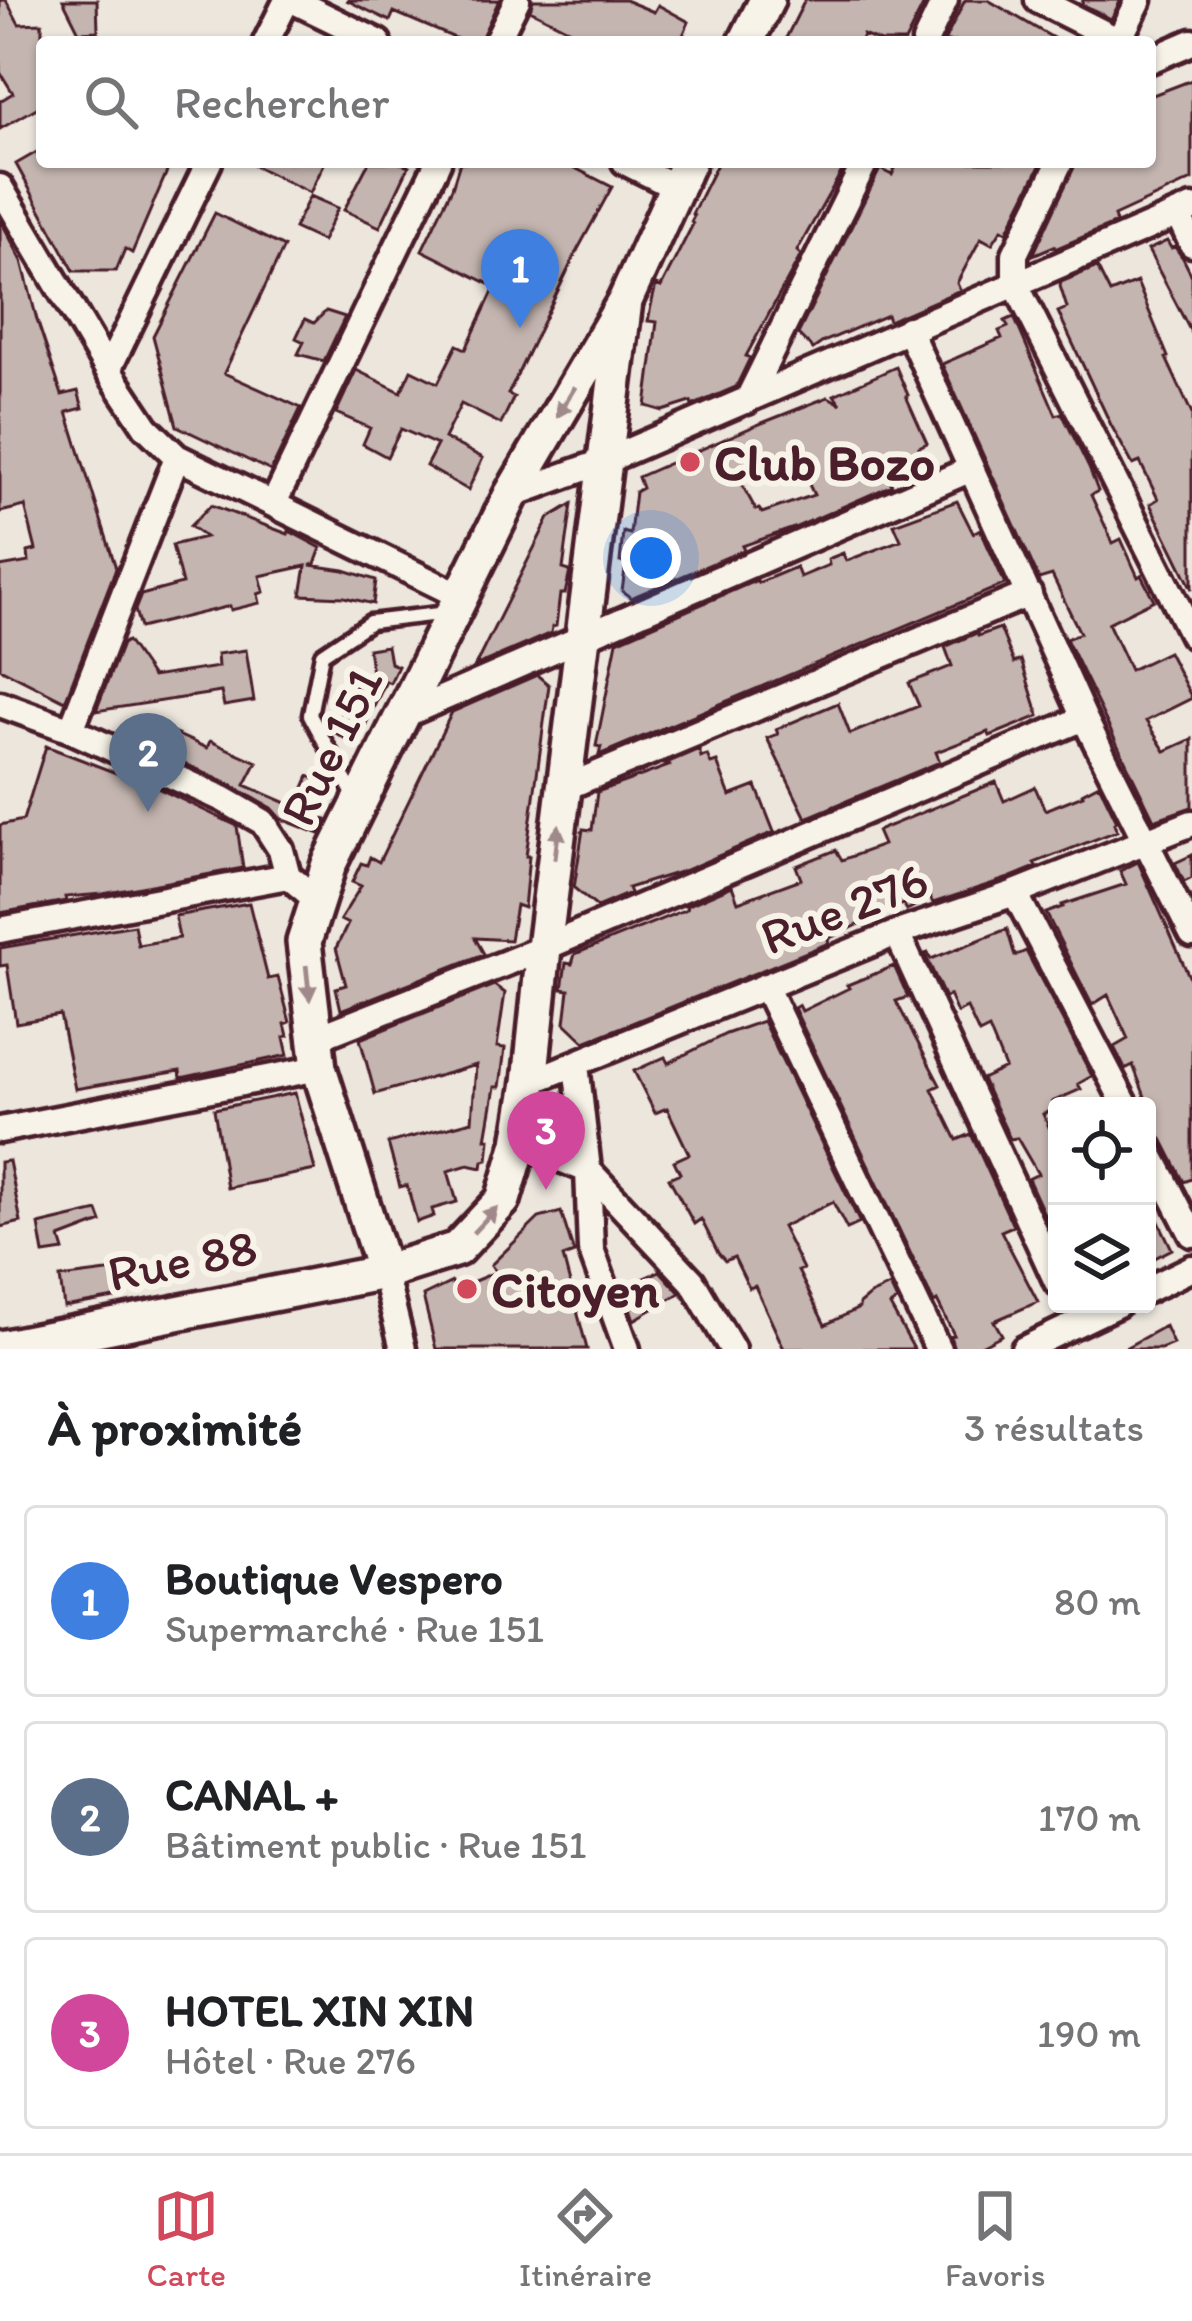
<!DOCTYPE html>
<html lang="fr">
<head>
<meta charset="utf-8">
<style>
  :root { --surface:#fff; --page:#f6f6f6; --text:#202124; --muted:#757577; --line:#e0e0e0; --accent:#d1495b }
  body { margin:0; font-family:Itim,sans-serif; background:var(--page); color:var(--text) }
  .controls { position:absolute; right:36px; bottom:36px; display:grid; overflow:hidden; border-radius:12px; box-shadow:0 3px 9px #0004 }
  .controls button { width:108px; height:108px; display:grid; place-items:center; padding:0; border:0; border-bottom:3px solid var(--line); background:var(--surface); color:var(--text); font:60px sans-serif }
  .you { position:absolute; left:651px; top:558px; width:42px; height:42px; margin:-30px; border:9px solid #fff; border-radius:50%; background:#1a73e8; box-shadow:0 0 0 18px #1a73e833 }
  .badge { display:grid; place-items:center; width:78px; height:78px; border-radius:50%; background:var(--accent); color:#fff; font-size:39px; font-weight:700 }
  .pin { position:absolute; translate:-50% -99px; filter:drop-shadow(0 3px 6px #0008) }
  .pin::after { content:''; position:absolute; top:63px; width:42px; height:36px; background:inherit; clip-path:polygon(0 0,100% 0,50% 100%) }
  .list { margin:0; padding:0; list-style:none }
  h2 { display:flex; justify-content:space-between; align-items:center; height:156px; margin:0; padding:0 48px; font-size:51px }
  h2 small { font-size:39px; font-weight:400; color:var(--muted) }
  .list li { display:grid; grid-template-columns:78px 1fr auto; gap:36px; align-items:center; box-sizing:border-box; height:192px; margin:0 24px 24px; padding:0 24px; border:3px solid var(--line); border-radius:12px }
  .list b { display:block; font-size:45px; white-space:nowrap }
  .list p { margin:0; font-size:39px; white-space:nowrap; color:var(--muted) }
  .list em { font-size:39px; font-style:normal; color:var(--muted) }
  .icon { flex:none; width:66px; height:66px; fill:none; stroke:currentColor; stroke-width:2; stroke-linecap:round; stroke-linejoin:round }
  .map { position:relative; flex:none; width:1192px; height:1349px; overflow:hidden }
  .search { position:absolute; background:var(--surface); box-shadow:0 3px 9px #0004; left:36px; right:36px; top:36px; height:132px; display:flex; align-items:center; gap:30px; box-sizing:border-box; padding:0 42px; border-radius:12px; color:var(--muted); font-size:45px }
  .sheet { height:804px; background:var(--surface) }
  nav { display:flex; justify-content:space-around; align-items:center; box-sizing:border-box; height:168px; border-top:3px solid var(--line); background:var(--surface); font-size:33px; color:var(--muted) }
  nav a { display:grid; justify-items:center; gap:6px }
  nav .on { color:var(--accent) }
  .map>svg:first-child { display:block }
  .building { fill:#c4b5b0; stroke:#4a1f2b; stroke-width:3; fill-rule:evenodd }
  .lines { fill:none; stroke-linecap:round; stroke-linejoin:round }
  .lane-casing { stroke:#4a1f2b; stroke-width:21 }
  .street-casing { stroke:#4a1f2b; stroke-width:33 }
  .secondary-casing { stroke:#4a1f2b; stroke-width:42 }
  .lane { stroke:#f7f3e8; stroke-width:12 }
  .street { stroke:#f7f3e8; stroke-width:24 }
  .secondary { stroke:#f7f3e8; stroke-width:33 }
  .oneway { fill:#a0898a }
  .poi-dot { fill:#d1495b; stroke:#f7f3e8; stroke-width:4.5 }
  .labels { text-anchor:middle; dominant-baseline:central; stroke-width:12; stroke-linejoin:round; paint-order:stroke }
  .poi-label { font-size:51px; font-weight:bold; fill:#4a1f2b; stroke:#f7f3e8; text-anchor:start }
  .street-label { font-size:51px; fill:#4a1f2b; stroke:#f7f3e8 }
</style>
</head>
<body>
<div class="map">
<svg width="1192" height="1349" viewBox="0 0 1192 1349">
  <rect width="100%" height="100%" fill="#ece6dd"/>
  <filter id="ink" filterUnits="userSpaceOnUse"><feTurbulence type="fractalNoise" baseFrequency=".00833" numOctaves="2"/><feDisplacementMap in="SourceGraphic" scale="24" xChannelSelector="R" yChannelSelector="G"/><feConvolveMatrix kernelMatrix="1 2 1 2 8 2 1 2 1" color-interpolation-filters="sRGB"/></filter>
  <g filter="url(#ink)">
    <path class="building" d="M 0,0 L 6,0 L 19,24 L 42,23 L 42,105 L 0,129 L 0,101 L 13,93 L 0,72 Z
      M 63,0 L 97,0 L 98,31 L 79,32 Z
      M 346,0 L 499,0 L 480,42 L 464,42 L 394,12 L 390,21 Z
      M 533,0 L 625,0 L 654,12 L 658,5 L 689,22 L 680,42 L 594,42 L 530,10 Z
      M 805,0 L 926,0 L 905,42 L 880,42 L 863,35 L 860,42 L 784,42 Z
      M 965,0 L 988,0 L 1060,42 L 944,42 Z
      M 1083,0 L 1121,0 L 1111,19 L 1082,4 Z
      M 1192,80 L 1192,180 L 1114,216 L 1116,223 L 1055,249 L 1054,246 L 1033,255 L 1076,162 L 1150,162 L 1150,96 Z
      M 42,149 L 42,162 L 171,162 L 132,253 L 125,249 L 116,271 L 74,271 L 16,164 Z
      M 247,162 L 325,162 L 310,193 Z
      M 369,162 L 399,162 L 409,166 L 380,227 L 344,210 Z
      M 460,162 L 563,162 L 612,187 L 578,249 L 508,394 L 514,397 L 501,424 L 461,404 L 444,438 L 483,458 L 468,490 L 426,466 L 437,445 L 401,429 L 387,457 L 363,444 L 370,428 L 336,413 L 356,370 L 401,392 L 411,370 L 438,383 L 457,345 L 466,349 L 495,287 L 422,250 L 452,188 Z
      M 718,162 L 847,162 L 797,251 L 801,255 L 746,356 L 750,358 L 736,387 L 692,406 L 691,402 L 663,411 L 646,406 L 657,322 L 648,321 L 651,306 L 656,285 L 661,287 L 693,224 L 691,222 L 694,216 L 692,214 Z
      M 898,162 L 1042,162 L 1007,232 L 1002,229 L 992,244 L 981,238 L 957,283 L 960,290 L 889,321 L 887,315 L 823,342 L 813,349 L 798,334 L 880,169 L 892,175 Z
      M 310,196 L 338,208 L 322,241 L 294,228 Z
      M 215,213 L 284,247 L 224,373 L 301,408 L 271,471 L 177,426 L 153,336 Z
      M 0,219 L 22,261 L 37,320 L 62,395 L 78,391 L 83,408 L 67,412 L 116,568 L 65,701 L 0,668 L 0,567 L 29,562 L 28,552 L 36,550 L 25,506 L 0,512 Z
      M 1167,241 L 1171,248 L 1175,247 L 1183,258 L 1192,276 L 1192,334 L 1148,250 Z
      M 1097,267 L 1110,293 L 1137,282 L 1168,357 L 1166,358 L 1192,414 L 1192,589 L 1150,504 L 1158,499 L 1140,462 L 1133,465 L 1111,425 L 1058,312 L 1067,308 L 1060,286 L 1061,282 Z
      M 326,311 L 345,317 L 324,361 L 298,354 L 304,342 L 296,338 L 305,319 L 314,323 Z
      M 1014,317 L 1056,415 L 1062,413 L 1089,468 L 1098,491 L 1091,495 L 1113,543 L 1121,539 L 1138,577 L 1141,575 L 1154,600 L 1108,623 L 1130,670 L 1168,652 L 1192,698 L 1146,721 L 1165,751 L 1192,739 L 1192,807 L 1154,820 L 1066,639 L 1080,633 L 1052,575 L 1039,579 L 942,364 L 1002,338 L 999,331 L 1008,327 L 1005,321 Z
      M 896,367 L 908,395 L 906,396 L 927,443 L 919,447 L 921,451 L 883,468 L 892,485 L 794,528 L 742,546 L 744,550 L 631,598 L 622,591 L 626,563 L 620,562 L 623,532 L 630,534 L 635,492 L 642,488 L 638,477 L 757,425 L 828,397 L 841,404 L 834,395 ZM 787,450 L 790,455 L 794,453 L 814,495 L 762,513 L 759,509 L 756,510 L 734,470 Z
      M 957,501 L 973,533 L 980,529 L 1005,584 L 599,755 L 601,747 L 596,746 L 617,641 L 757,580 L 758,583 L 796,567 L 800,577 L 829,565 L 828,559 L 843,553 L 846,561 L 901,540 L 894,524 Z
      M 572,504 L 563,569 L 570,571 L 565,594 L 560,594 L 556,626 L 552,627 L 551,633 L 475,666 L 549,518 Z
      M 211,505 L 288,534 L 289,531 L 321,548 L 315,564 L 310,565 L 344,570 L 376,580 L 373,604 L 344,597 L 301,595 L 306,566 L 260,576 L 264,592 L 258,594 L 260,603 L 231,610 L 230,606 L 140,628 L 135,610 L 141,595 L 182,584 L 172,545 L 205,537 L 190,526 Z
      M 1000,628 L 1014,663 L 1021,660 L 1039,716 L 990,736 L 988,732 L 936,752 L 940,762 L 806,818 L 767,738 L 778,734 L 776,729 L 838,703 L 850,734 L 919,706 L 909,683 L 952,666 L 945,647 L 977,633 L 978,636 Z
      M 127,641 L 152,677 L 218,667 L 217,654 L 246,650 L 254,701 L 224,706 L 221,692 L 96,711 L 122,644 Z
      M 387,646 L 390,663 L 398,666 L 390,683 L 386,681 L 356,745 L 332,731 L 354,686 L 376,696 L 368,649 Z
      M 537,675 L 549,685 L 526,856 L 529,856 L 524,908 L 516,905 L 510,940 L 475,938 L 484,954 L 341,1010 L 336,988 L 346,985 L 336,948 L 348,924 L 340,920 L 361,886 L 352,882 L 361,863 L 367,865 L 370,857 L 379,862 L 452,712 Z
      M 140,718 L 207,748 L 210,741 L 257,762 L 245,785 L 326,820 L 320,834 L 281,819 L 271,808 L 231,785 L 142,744 L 145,739 L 134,734 Z
      M 46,746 L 129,778 L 130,775 L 237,826 L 243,868 L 103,894 L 65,897 L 66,901 L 0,913 L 0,825 L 23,820 Z
      M 699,749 L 701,757 L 707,755 L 711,764 L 717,762 L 730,796 L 756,786 L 774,832 L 686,870 L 628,888 L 630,893 L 597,907 L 574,888 L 583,829 L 592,830 L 597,792 L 671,765 L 664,764 Z
      M 309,776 L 329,785 L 315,812 L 296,806 Z
      M 996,782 L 1004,801 L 1035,787 L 1045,810 L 1083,795 L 1082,793 L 1099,784 L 1117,821 L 1114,823 L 1117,831 L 1034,863 L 1036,867 L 1009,878 L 933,903 L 930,898 L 907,910 L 903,904 L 828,939 L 829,943 L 585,1042 L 565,1023 L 569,990 L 562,989 L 566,963 L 572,964 L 575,954 L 687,909 L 686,906 L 732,886 L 738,902 L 801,879 L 796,866 L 836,850 L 842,860 L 883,845 L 877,831 Z
      M 1192,855 L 1192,878 L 1184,882 L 1175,863 Z
      M 1138,862 L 1192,983 L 1192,1179 L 1184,1182 L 1162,1139 L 1152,1132 L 1147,1122 L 1147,1106 L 1142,1105 L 1147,1102 L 1133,1065 L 1125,1069 L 1114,1047 L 1128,1039 L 1108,995 L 1092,1005 L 1046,913 L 1063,907 L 1062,905 L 1126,884 L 1120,871 Z
      M 249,903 L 268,979 L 278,977 L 290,1022 L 285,1024 L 288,1036 L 284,1037 L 288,1055 L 181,1078 L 180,1071 L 75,1089 L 60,1015 L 16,1023 L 7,965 L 0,966 L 0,948 L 134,925 L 138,945 L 179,938 L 175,916 Z
      M 1007,929 L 1015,956 L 1026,951 L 1092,1076 L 1078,1084 L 1081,1089 L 1052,1102 L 1055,1109 L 1043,1114 L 1057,1144 L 1057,1242 L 1028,1179 L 1038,1174 L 1017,1138 L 1010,1139 L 982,1079 L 1005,1068 L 989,1029 L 979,1034 L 967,1008 L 957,1013 L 949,995 L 945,998 L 925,954 L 928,953 L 931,959 Z
      M 894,966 L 908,997 L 896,1001 L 940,1085 L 932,1089 L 957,1140 L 971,1134 L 1013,1226 L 1001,1231 L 1038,1302 L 994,1321 L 1002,1335 L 975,1349 L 954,1349 L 950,1336 L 954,1335 L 937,1301 L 934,1303 L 794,1008 L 799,1005 L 802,1011 L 849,988 L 847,985 Z
      M 494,985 L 505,993 L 497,1047 L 505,1048 L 500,1087 L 495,1087 L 486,1139 L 490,1139 L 488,1160 L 483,1161 L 482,1168 L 468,1165 L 448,1171 L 457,1202 L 432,1209 L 434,1216 L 417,1222 L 407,1185 L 400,1187 L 388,1143 L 472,1121 L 476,1065 L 375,1094 L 360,1039 Z
      M 763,1021 L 860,1223 L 847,1229 L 833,1202 L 782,1227 L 803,1269 L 798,1271 L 825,1325 L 859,1308 L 859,1304 L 870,1295 L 890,1286 L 897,1301 L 890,1306 L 914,1349 L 784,1349 L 755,1286 L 749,1288 L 734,1257 L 725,1261 L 718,1253 L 701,1219 L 694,1224 L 669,1178 L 680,1173 L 674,1161 L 689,1154 L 667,1108 L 655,1113 L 634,1071 L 665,1057 L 668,1063 L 726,1034 Z
      M 295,1093 L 315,1170 L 227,1188 L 214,1109 Z
      M 9,1161 L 21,1222 L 0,1227 L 0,1162 Z
      M 1147,1197 L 1172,1249 L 1147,1262 Z
      M 98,1211 L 102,1222 L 60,1238 L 64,1251 L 44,1254 L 39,1225 Z
      M 561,1212 L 574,1253 L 563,1257 L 587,1349 L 436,1349 L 423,1296 L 452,1282 L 455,1289 L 496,1272 L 491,1265 L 539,1218 Z
      M 123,1270 L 126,1296 L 64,1307 L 60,1278 Z
      M 660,1271 L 680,1293 L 634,1320 L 628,1302 L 636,1299 L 631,1290 L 645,1284 L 642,1279 Z
      M 1165,1326 L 1173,1344 L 1161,1349 L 1123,1349 Z"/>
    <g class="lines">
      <defs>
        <path id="lane" d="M 355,798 L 310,715 L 322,654 L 370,622 L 447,613"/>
        <path id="street" d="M 292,0 L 378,42
          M 1038,0 L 1119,41
          M 266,42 L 287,0
          M 496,42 L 517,0
          M 925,42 L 945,0
          M 1118,42 L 1139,0
          M 1150,60 L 1192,42
          M 625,162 L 675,187
          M 1060,162 L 1015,254 L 1015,283 L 1192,635
          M 0,187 L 108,370 L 146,427 L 177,457 L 462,597
          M 1178,214 L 1192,244
          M 908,329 L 1084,718 L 1192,934
          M 108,370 L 209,162
          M 747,401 L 865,162
          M 511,495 L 605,461 L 1192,208
          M 274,503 L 438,162
          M 0,704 L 71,730 L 223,799 L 263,822 L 281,850 L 288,876 L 317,900
          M 404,715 L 969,470
          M 71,730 L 177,457
          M 564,788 L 1029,594
          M 1015,893 L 1126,1106
          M 0,930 L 288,876
          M 897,933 L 1057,1282
          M 765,986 L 938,1349
          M 314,1039 L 544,948 L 1084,718
          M 576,1064 L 588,1170 L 692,1281 L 732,1349
          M 530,1082 L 897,933 L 1015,893 L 1192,823
          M 0,1130 L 319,1068
          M 520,1143 L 588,1170 L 591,1249 L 627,1349
          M 1147,1147 L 1192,1234
          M 384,1272 L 403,1349
          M 1147,1290 L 1192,1268
          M 1024,1349 L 1118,1304"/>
        <path id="secondary" d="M 746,42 L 767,0
          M 384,1272 L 319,1068 L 304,942 L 329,864 L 511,495 L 625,301 L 688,162
          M 0,1348 L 384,1272 L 457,1249 L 503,1200 L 520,1143 L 530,1082 L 544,948 L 625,301"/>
      </defs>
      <use href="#lane" class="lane-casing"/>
      <use href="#street" class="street-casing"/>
      <use href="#secondary" class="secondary-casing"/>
      <use href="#lane" class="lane"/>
      <use href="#street" class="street"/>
      <use href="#secondary" class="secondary"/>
    </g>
    <defs><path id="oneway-solid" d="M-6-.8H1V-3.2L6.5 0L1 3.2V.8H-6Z" transform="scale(3)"/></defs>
    <g class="oneway">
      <use href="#oneway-solid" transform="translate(566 402) rotate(121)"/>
      <use href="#oneway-solid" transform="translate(557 842) rotate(-83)"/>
      <use href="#oneway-solid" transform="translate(308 983) rotate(84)"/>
      <use href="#oneway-solid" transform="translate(485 1220) rotate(-47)"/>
    </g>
  </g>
  <g class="poi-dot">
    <circle cx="690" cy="462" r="12"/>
    <circle cx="467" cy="1289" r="12"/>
  </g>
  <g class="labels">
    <g class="poi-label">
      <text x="714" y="462">Club Bozo</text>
      <text x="491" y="1289">Citoyen</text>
    </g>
    <g class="street-label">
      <text transform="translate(331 746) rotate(-64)">Rue 151</text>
      <text transform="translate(844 908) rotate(-21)">Rue 276</text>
      <text transform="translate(182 1260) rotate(-11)">Rue 88</text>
    </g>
  </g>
</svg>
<div class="controls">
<button><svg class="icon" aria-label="locate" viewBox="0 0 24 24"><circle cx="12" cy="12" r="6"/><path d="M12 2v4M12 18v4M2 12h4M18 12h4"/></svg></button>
<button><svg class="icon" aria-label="layers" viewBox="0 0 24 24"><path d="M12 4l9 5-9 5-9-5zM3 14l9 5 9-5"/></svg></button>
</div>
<div class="you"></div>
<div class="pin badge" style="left:520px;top:328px;background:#3f7fe0">1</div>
<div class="pin badge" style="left:148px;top:812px;background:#5c6f8a">2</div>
<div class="pin badge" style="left:546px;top:1190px;background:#d1479c">3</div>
<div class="search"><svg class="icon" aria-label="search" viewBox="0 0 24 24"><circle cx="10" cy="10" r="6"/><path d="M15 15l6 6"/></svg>Rechercher</div>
</div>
<section class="sheet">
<h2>À proximité<small>3 résultats</small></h2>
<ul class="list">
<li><span class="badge" style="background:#3f7fe0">1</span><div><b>Boutique Vespero</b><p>Supermarché · Rue 151</p></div><em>80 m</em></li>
<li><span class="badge" style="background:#5c6f8a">2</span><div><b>CANAL +</b><p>Bâtiment public · Rue 151</p></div><em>170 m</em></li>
<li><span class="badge" style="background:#d1479c">3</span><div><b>HOTEL XIN XIN</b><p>Hôtel · Rue 276</p></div><em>190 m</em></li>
</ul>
</section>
<nav>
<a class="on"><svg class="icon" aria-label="map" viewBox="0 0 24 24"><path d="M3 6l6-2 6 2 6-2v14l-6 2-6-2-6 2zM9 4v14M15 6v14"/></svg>Carte</a>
<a><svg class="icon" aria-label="directions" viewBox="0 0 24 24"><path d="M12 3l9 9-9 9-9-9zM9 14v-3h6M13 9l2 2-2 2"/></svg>Itinéraire</a>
<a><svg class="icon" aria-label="saved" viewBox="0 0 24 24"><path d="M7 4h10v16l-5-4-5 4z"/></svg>Favoris</a>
</nav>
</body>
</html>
